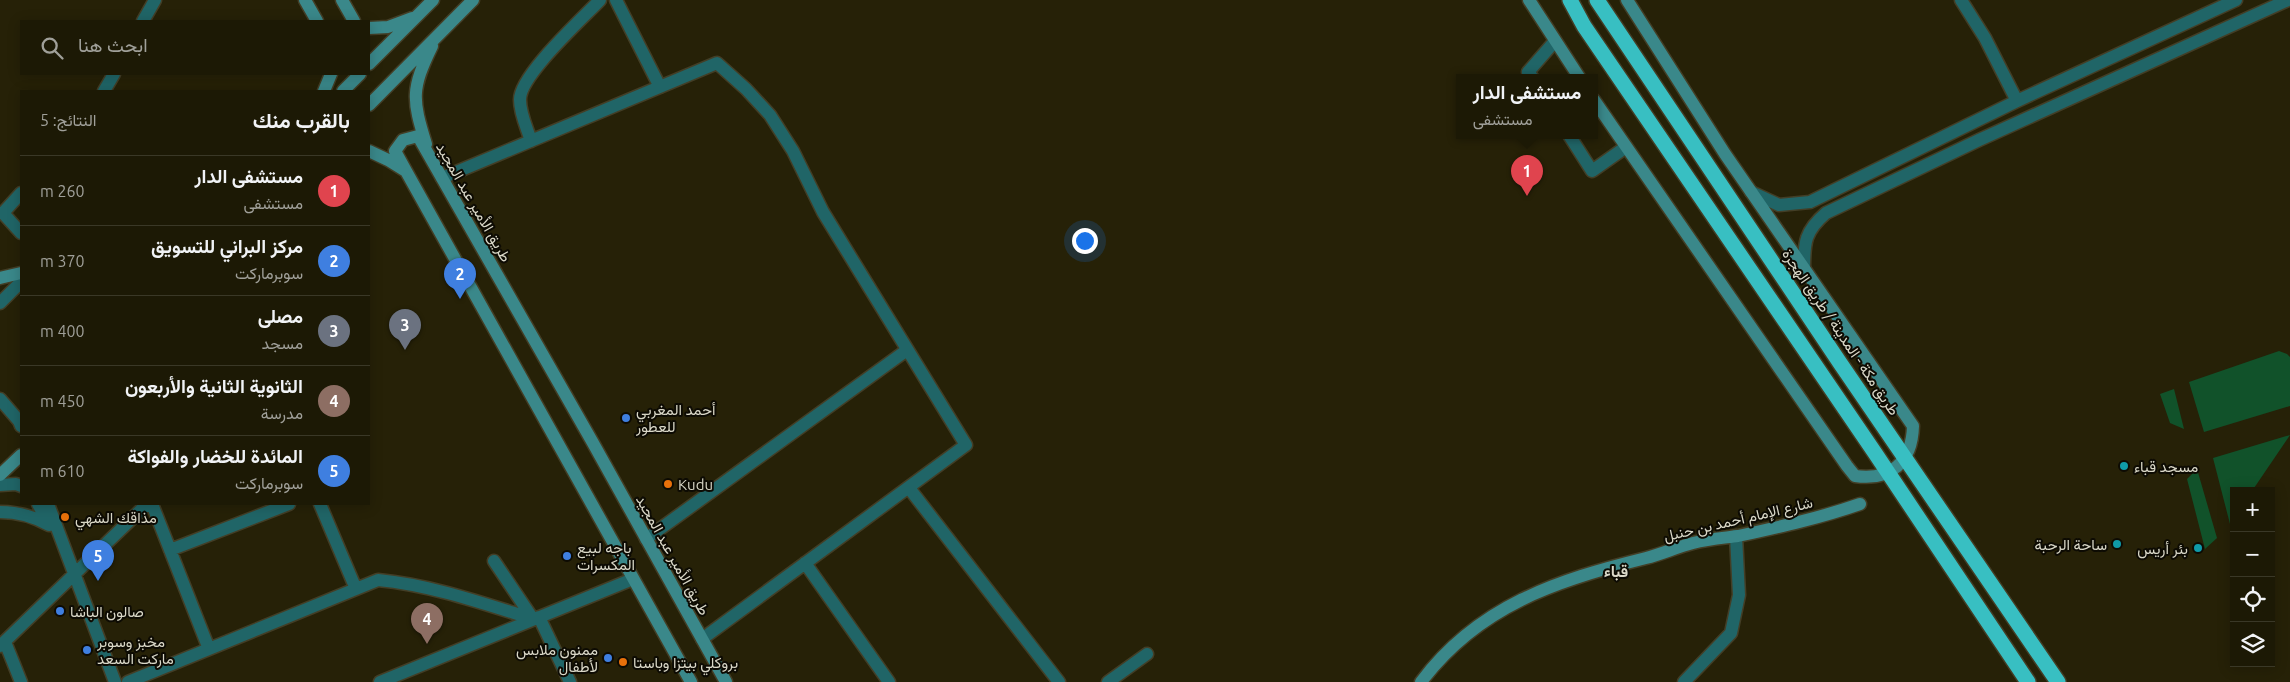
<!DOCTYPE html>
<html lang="ar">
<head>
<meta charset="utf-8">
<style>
  :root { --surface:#1c1905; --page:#25220f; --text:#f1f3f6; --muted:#a0a09a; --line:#3a3827; --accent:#f987e8 }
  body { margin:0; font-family:Ubuntu,Vazirmatn,sans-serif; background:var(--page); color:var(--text); direction:rtl }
  .controls { position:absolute; right:15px; bottom:15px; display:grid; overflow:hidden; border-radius:0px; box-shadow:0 2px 12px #0003 }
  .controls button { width:45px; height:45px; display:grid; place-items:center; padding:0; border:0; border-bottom:1px solid var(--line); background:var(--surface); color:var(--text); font:25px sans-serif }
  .you { position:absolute; left:1084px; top:240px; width:18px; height:18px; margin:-12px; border:4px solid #fff; border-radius:50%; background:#1a73e8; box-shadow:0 0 0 8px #1a73e833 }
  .badge { display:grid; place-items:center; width:32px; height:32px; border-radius:50%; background:var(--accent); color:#fff; font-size:16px; font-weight:700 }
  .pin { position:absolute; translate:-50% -41px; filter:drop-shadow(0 1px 2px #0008) }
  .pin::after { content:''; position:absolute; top:26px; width:18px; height:15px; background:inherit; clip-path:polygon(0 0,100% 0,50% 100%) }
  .popup { position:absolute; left:1456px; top:74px; width:142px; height:65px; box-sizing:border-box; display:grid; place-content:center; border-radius:0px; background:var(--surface); filter:drop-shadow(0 1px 4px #0005); font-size:16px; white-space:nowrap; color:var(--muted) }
  .popup b { font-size:19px; color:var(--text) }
  .popup::after { content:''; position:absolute; left:50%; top:100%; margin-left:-10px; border:10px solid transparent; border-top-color:var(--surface) }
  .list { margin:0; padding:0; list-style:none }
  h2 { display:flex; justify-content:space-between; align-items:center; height:65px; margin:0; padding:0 20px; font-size:21px }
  h2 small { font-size:16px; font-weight:400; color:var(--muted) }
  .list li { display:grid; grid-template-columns:32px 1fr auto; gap:15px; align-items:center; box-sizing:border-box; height:70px; padding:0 20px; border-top:1px solid var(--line) }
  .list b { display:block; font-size:19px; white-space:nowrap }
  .list p { margin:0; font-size:16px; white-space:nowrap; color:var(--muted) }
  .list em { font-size:16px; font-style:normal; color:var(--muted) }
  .icon { flex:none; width:28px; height:28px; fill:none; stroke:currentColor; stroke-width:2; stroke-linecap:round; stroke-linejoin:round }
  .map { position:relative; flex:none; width:2290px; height:682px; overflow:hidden; direction:ltr }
  .search { position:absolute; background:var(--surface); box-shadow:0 2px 12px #0003; left:20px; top:20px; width:350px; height:55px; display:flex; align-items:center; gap:12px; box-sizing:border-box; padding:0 18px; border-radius:0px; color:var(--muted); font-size:19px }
  .panel { position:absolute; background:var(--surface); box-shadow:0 2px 12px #0003; left:20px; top:90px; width:350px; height:415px; border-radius:0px; direction:rtl }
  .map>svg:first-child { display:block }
  .green { fill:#11522a }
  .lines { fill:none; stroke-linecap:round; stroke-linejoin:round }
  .minor-casing { stroke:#433e26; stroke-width:15 }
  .secondary-casing { stroke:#433e26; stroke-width:15 }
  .motorway-casing { stroke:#433e26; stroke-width:18 }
  .minor { stroke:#206567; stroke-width:12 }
  .secondary { stroke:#3a888a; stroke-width:12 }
  .motorway { stroke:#38bfc2; stroke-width:15 }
  .shop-dot { fill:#3f7fe0; stroke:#0d0b03; stroke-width:2 }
  .culture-dot { fill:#0f9aa8; stroke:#0d0b03; stroke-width:2 }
  .food-dot { fill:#e8710a; stroke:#0d0b03; stroke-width:2 }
  .labels { text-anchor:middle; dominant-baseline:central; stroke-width:4; stroke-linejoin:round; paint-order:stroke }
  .street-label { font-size:15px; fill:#dad8c8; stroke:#0d0b03 }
  .poi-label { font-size:15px; fill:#dad8c8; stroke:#0d0b03; text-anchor:start }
  .neighbourhood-label { font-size:16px; font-weight:bold; fill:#dad8c8; stroke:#0d0b03 }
</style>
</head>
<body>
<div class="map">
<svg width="2290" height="682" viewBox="0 0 2290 682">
  <rect width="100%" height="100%" fill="#262107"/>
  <path class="green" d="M 2279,351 L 2287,354 L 2290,357 L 2290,406 L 2204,432 L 2189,382 Z
    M 2174,389 L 2184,429 L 2170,423 L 2160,394 Z
    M 2290,435 L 2252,491 L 2234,491 L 2234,518 L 2230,524 L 2213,458 Z
    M 2197,469 L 2217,538 L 2205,549 L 2187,479 Z"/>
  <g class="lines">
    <defs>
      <path id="minor" d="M 616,0 L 660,87
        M 1961,0 L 1985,38 L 2017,101
        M 143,21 L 155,0
        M 1532,77 L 1528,72 L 1555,41
        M 104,91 L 114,74
        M 1569,135 L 1592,171 L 1626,147
        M 531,141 C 527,128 520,114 520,100 C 519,76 582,19 600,0
        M 442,178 L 717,63 L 746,89 L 770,115 L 793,151 L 823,212 L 966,445 L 702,639
        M 1751,192 L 1779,205 L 1810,202 L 2017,101 L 2236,0
        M 21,193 L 3,213 L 21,233
        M 1804,269 C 1804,242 1805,231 1826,213 L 1979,140 L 2288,0
        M 0,303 L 21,282
        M 0,399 L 19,421 L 21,426
        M 0,485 L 16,484 L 21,486
        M 909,488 L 1059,682
        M 38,504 L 49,524
        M 48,504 L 115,682
        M 152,504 L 209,649
        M 320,504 L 356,589
        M 0,512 C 19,512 33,516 49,525
        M 646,539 L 907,350
        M 170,550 L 289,504
        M 494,561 L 533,619
        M 805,563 L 889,682
        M 539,617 L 570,682
        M 5,642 L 21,682
        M 0,646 L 147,504
        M 128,682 L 378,580 C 431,585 482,603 533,619
        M 380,682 L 633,579
        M 1108,682 L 1147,654
        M 1684,682 L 1731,633 L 1739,595 L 1736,536"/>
      <path id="secondary" d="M 305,0 L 317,21
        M 342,0 L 354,21
        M 1529,0 L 1579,77
        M 369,28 L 388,27 L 412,18
        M 369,64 L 433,0
        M 324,91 L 331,74
        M 343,91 L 360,74
        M 1594,100 L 1847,466 L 1855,476 C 1891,481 1912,462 1913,426 L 1725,154 L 1627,0
        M 369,105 L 473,0
        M 426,144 C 412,99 411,89 432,46
        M 369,151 L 388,160 L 404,170
        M 0,278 L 21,273
        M 0,475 L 21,455
        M 691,682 L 406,171 L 395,151 L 403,140 L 418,136 L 593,443 L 726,682
        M 1421,682 C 1478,606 1557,580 1646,558 C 1662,554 1677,547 1693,543 C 1708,539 1723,538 1738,536 C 1779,527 1820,518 1860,504"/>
      <path id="motorway" d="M 1570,0 L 1584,26 L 1875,453 L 2028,682
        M 1597,0 L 1840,363 L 2058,682"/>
    </defs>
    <use href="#minor" class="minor-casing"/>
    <use href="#secondary" class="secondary-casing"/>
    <use href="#motorway" class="motorway-casing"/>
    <use href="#minor" class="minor"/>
    <use href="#secondary" class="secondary"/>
    <use href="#motorway" class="motorway"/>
  </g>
  <g class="shop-dot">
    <circle cx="626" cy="418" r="5"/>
    <circle cx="567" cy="556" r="5"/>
    <circle cx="60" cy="611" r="5"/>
    <circle cx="87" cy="650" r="5"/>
    <circle cx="608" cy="658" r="5"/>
  </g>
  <g class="culture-dot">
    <circle cx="2124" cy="466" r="5"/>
    <circle cx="2117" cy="544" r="5"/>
    <circle cx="2198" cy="548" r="5"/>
  </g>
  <g class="food-dot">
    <circle cx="668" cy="484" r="5"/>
    <circle cx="65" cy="517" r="5"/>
    <circle cx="623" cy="662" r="5"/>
  </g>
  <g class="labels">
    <g class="street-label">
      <text transform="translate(474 202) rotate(60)">طريق الأمير عبد المجيد</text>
      <text transform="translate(1841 332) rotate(56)">طريق مكة - المدينة / طريق الهجرة</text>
      <text transform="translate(1738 519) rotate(-13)">شارع الإمام أحمد بن حنبل</text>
      <text transform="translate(673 555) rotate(61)">طريق الأمير عبد المجيد</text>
    </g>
    <g class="poi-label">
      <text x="636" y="409">أحمد المغربي<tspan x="636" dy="17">للعطور</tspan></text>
      <text x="2134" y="466">مسجد قباء</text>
      <text x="678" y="484">Kudu</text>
      <text x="75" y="517">مذاقك الشهي</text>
      <text x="2107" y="544" text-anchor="end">ساحة الرحبة</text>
      <text x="577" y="547">باجه لبيع<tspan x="577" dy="17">المكسرات</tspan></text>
      <text x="2188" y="548" text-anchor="end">بئر أريس</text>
      <text x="70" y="611">صالون الباشا</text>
      <text x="97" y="641">مخبز وسوبر<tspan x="97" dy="17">ماركت السعد</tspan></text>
      <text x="598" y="649" text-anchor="end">ممنون ملابس<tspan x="598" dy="17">لأطفال</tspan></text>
      <text x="633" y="662">بروكلي بيتزا وباستا</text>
    </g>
    <g class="neighbourhood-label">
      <text x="1616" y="571">قباء</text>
    </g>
  </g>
</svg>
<div class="controls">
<button>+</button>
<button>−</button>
<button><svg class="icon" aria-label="locate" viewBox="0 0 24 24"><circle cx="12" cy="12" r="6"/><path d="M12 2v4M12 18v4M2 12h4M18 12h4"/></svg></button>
<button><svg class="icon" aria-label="layers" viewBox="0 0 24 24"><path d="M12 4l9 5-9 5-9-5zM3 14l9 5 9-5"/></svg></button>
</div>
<div class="you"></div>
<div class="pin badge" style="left:1527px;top:196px;background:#e0444e">1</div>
<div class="popup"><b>مستشفى الدار</b>مستشفى</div>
<div class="pin badge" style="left:460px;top:299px;background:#3f7fe0">2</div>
<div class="pin badge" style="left:405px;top:350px;background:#6b7280">3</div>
<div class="pin badge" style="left:427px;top:644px;background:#8d6e63">4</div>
<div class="pin badge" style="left:98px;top:581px;background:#3f7fe0">5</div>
<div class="search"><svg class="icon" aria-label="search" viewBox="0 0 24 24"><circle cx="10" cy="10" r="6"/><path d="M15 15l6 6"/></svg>ابحث هنا</div>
<section class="panel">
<h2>بالقرب منك<small>النتائج: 5</small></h2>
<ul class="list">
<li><span class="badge" style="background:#e0444e">1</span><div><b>مستشفى الدار</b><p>مستشفى</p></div><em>260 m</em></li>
<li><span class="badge" style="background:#3f7fe0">2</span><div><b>مركز البراني للتسويق</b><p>سوبرماركت</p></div><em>370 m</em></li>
<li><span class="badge" style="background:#6b7280">3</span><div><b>مصلى</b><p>مسجد</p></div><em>400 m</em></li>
<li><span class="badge" style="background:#8d6e63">4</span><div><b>الثانوية الثانية والأربعون</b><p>مدرسة</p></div><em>450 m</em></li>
<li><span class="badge" style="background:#3f7fe0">5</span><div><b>المائدة للخضار والفواكة</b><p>سوبرماركت</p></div><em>610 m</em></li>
</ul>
</section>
</div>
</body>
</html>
